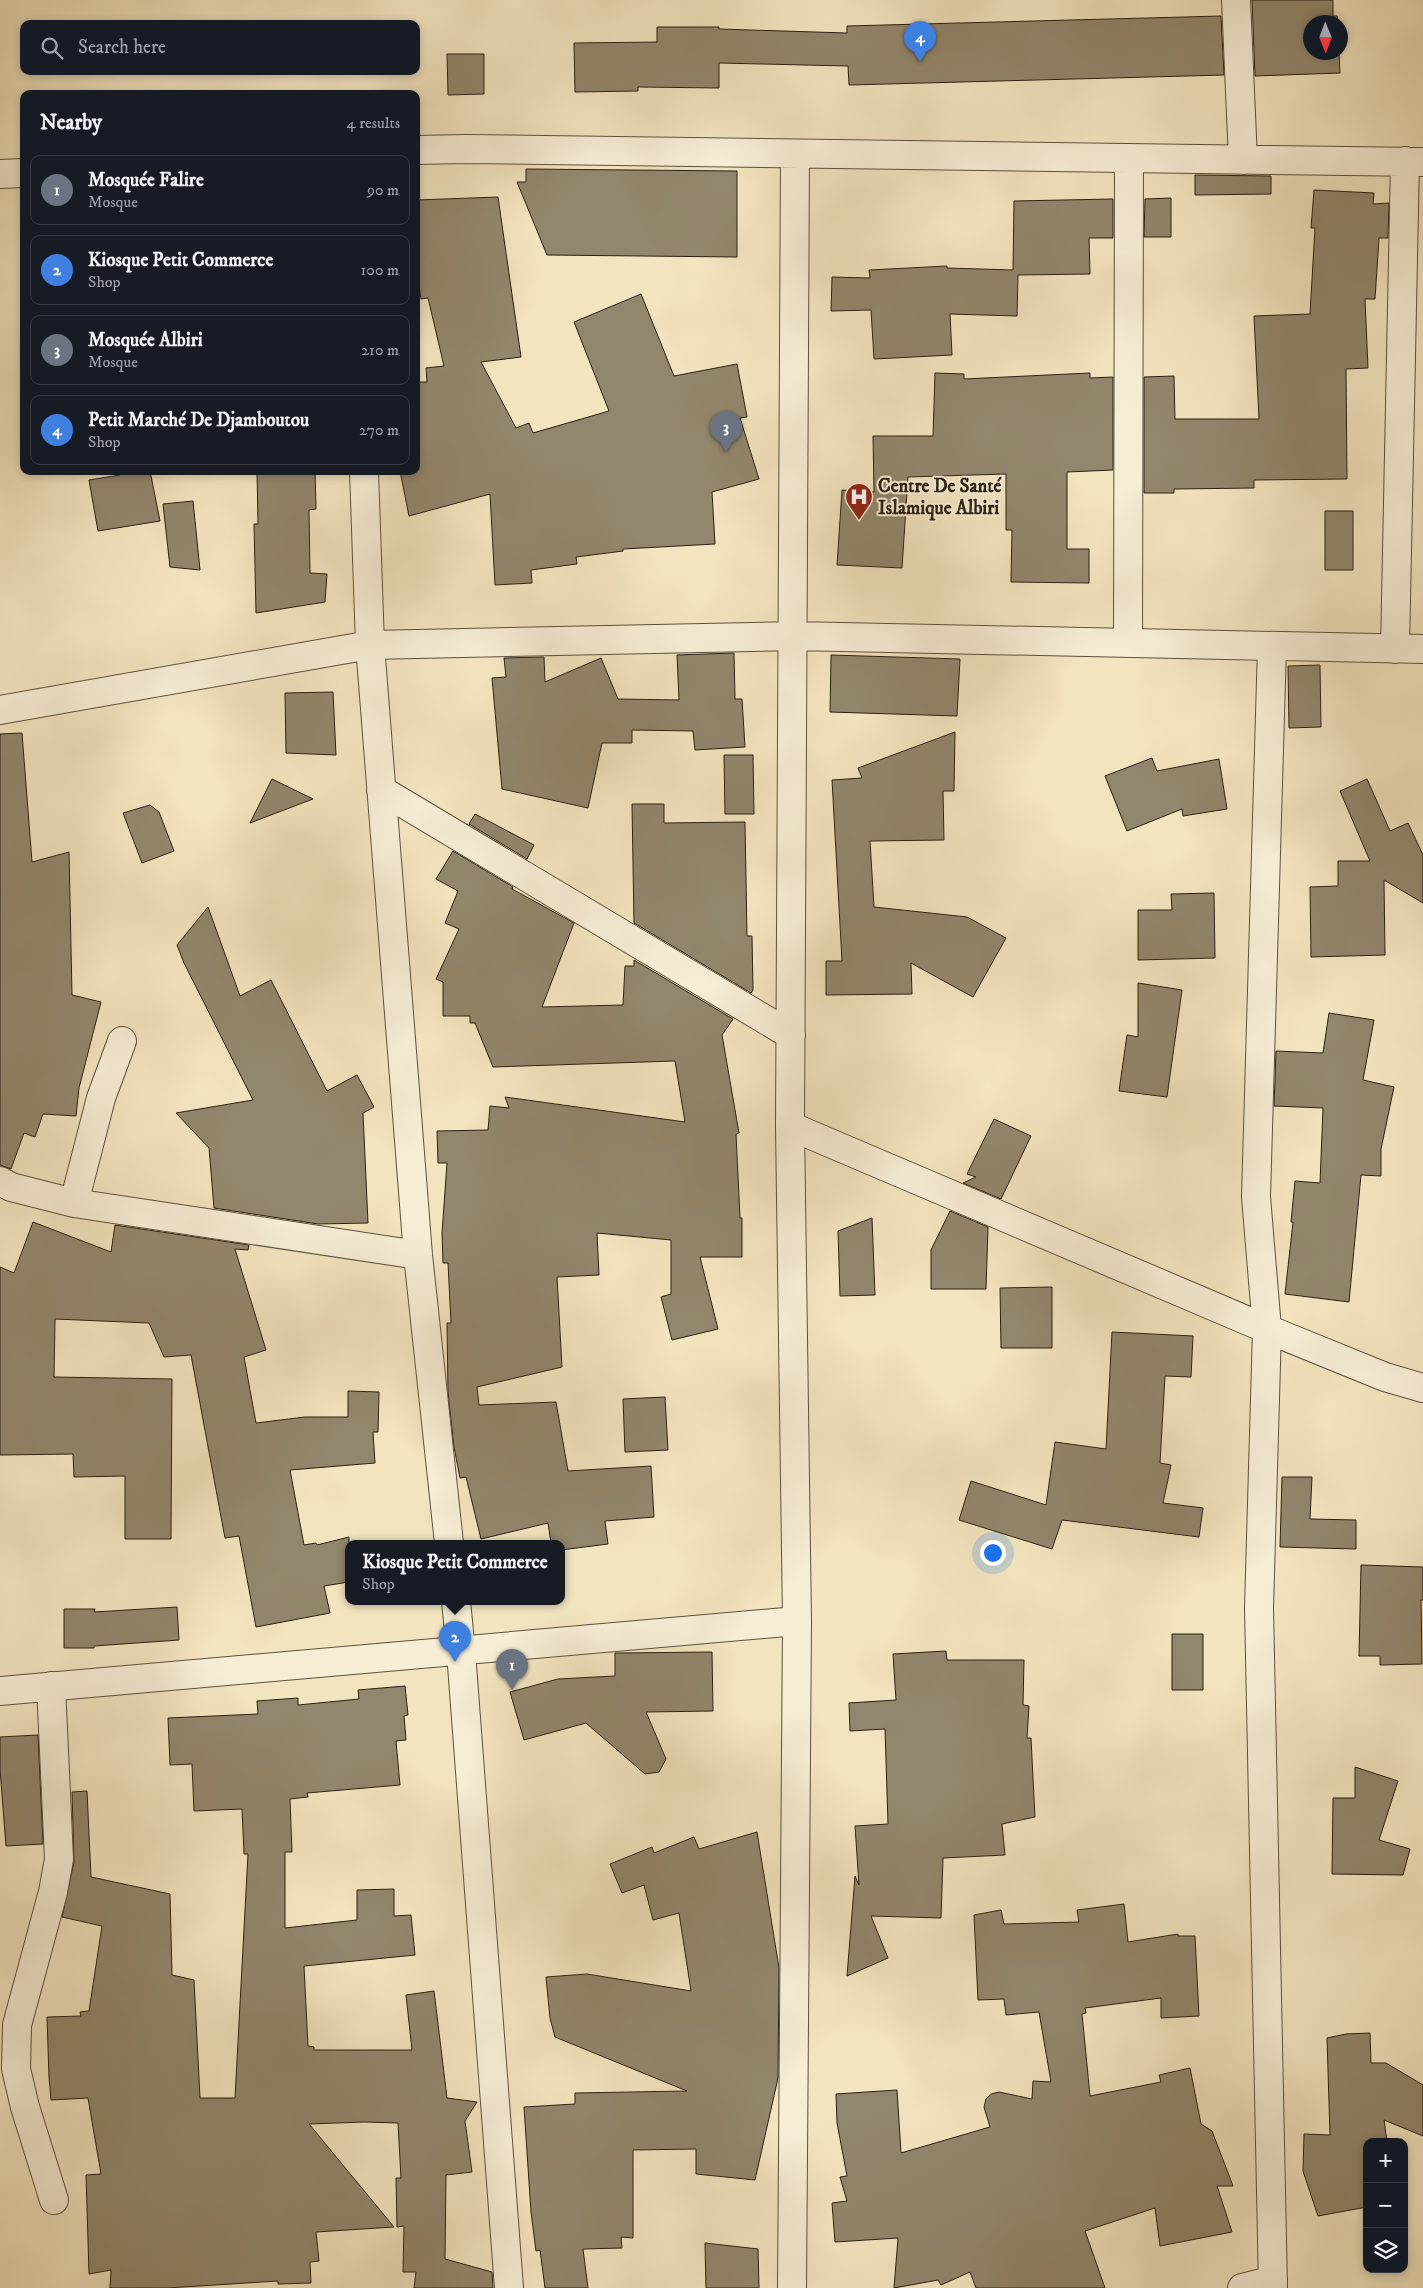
<!DOCTYPE html>
<html lang="en">
<head>
<meta charset="utf-8">
<style>
  :root { --surface:#171b24; --page:#242831; --text:#f1f3f6; --muted:#9ea1a6; --line:#363941; --accent:#c59692 }
  body { margin:0; font-family:"IM FELL DW Pica",serif; background:var(--page); color:var(--text) }
  .controls { position:absolute; right:15px; bottom:15px; display:grid; overflow:hidden; border-radius:10px; box-shadow:0 2px 8px #0003 }
  .controls button { width:45px; height:45px; display:grid; place-items:center; padding:0; border:0; border-bottom:1px solid var(--line); background:var(--surface); color:var(--text); font:25px sans-serif }
  .compass { position:absolute; left:1303px; top:15px; width:45px; height:45px; border-radius:50%; background:var(--surface); box-shadow:0 2px 8px #0003; rotate:179deg }
  .you { position:absolute; left:992px; top:1552px; width:18px; height:18px; margin:-12px; border:4px solid #fff; border-radius:50%; background:#1a73e8; box-shadow:0 0 0 8px #1a73e833 }
  .badge { display:grid; place-items:center; width:32px; height:32px; border-radius:50%; background:var(--accent); color:#fff; font-size:16px; font-weight:700 }
  .pin { position:absolute; translate:-50% -41px; filter:drop-shadow(0 1px 2px #0008) }
  .pin::after { content:''; position:absolute; top:26px; width:18px; height:15px; background:inherit; clip-path:polygon(0 0,100% 0,50% 100%) }
  .popup { position:absolute; left:345px; top:1540px; width:220px; height:65px; box-sizing:border-box; display:grid; place-content:center; border-radius:10px; background:var(--surface); filter:drop-shadow(0 1px 4px #0005); font-size:16px; white-space:nowrap; color:var(--muted) }
  .popup b { font-size:19px; color:var(--text) }
  .popup::after { content:''; position:absolute; left:50%; top:100%; margin-left:-10px; border:10px solid transparent; border-top-color:var(--surface) }
  .list { margin:0; padding:0; list-style:none }
  h2 { display:flex; justify-content:space-between; align-items:center; height:65px; margin:0; padding:0 20px; font-size:21px }
  h2 small { font-size:16px; font-weight:400; color:var(--muted) }
  .list li { display:grid; grid-template-columns:32px 1fr auto; gap:15px; align-items:center; box-sizing:border-box; height:70px; margin:0 10px 10px; padding:0 10px; border:1px solid var(--line); border-radius:10px }
  .list b { display:block; font-size:19px; white-space:nowrap }
  .list p { margin:0; font-size:16px; white-space:nowrap; color:var(--muted) }
  .list em { font-size:16px; font-style:normal; color:var(--muted) }
  .icon { flex:none; width:28px; height:28px; fill:none; stroke:currentColor; stroke-width:2; stroke-linecap:round; stroke-linejoin:round }
  .map { position:relative; flex:none; width:1423px; height:2288px; overflow:hidden }
  .search { position:absolute; background:var(--surface); box-shadow:0 2px 8px #0003; left:20px; top:20px; width:400px; height:55px; display:flex; align-items:center; gap:12px; box-sizing:border-box; padding:0 18px; border-radius:10px; color:var(--muted); font-size:19px }
  .panel { position:absolute; background:var(--surface); box-shadow:0 2px 8px #0003; left:20px; top:90px; width:400px; height:385px; border-radius:10px }
  .map>svg:first-child { display:block }
  .building { fill:#92866c; stroke:#2b2013 }
  .lines { fill:none; stroke-linecap:round; stroke-linejoin:round }
  .minor-casing { stroke:#5d513e; stroke-width:30 }
  .minor { stroke:#f7edd5; stroke-width:28 }
  .labels { text-anchor:middle; dominant-baseline:central; stroke-width:4; stroke-linejoin:round; paint-order:stroke }
  .poi-label { font-size:19px; font-weight:bold; fill:#2b2013; stroke:#f7edd5; text-anchor:start }
</style>
</head>
<body>
<div class="map">
<svg width="1423" height="2288" viewBox="0 0 1423 2288">
  <rect width="100%" height="100%" fill="#f2e4bf"/>
  <filter id="stains"><feTurbulence type="fractalNoise" baseFrequency=".004" numOctaves="4"/><feColorMatrix values="0 0 0 0 .2 0 0 0 0 .09 0 0 0 0 .02 0 0 0 .5 -.17"/></filter>
  <radialGradient id="worn" r=".72"><stop offset=".6" stop-color="#630" stop-opacity="0"/><stop offset="1" stop-color="#630" stop-opacity=".3"/></radialGradient>
  <path class="building" d="M 1252,0 L 1333,0 L 1333,16 L 1337,16 L 1338,22 L 1310,22 L 1310,52 L 1339,52 L 1340,73 L 1255,76 Z
    M 1221,16 L 1224,75 L 849,85 L 848,66 L 719,63 L 719,88 L 638,87 L 638,91 L 575,92 L 574,43 L 657,42 L 657,27 L 719,27 L 719,29 L 847,33 L 847,26 Z
    M 447,54 L 484,54 L 484,94 L 448,95 Z
    M 526,169 L 737,171 L 737,257 L 547,255 L 517,182 L 526,182 Z
    M 1195,175 L 1271,176 L 1271,194 L 1195,195 Z
    M 1314,190 L 1374,193 L 1373,204 L 1389,203 L 1388,238 L 1379,238 L 1375,299 L 1365,299 L 1368,368 L 1346,369 L 1347,479 L 1254,480 L 1254,488 L 1174,489 L 1174,493 L 1144,493 L 1144,377 L 1174,376 L 1175,419 L 1259,419 L 1254,316 L 1310,314 L 1315,228 L 1311,228 Z
    M 498,197 L 521,357 L 481,362 L 516,428 L 529,423 L 533,433 L 609,411 L 574,322 L 641,294 L 674,376 L 737,364 L 747,417 L 740,418 L 759,479 L 712,492 L 715,544 L 623,549 L 623,551 L 576,557 L 577,564 L 531,570 L 532,583 L 495,585 L 490,494 L 409,516 L 400,471 L 416,471 L 416,382 L 427,382 L 426,368 L 444,366 L 428,298 L 421,299 L 416,266 L 416,200 Z
    M 1171,198 L 1171,237 L 1144,237 L 1145,199 Z
    M 1113,199 L 1113,238 L 1089,238 L 1090,274 L 1018,275 L 1017,316 L 950,314 L 952,355 L 874,359 L 871,310 L 831,311 L 832,277 L 870,278 L 869,270 L 947,266 L 947,268 L 1013,270 L 1014,201 Z
    M 935,373 L 964,374 L 964,379 L 1090,373 L 1090,378 L 1113,377 L 1113,470 L 1067,472 L 1067,549 L 1089,549 L 1089,583 L 1011,582 L 1012,530 L 1006,530 L 1006,474 L 908,477 L 902,568 L 837,565 L 842,490 L 874,492 L 873,436 L 933,436 Z
    M 119,471 L 150,471 L 160,521 L 98,531 L 89,480 L 120,475 Z
    M 257,471 L 315,471 L 316,509 L 309,510 L 310,573 L 327,574 L 325,602 L 256,613 L 254,524 L 258,524 Z
    M 193,501 L 200,570 L 170,567 L 163,504 Z
    M 1325,511 L 1353,511 L 1353,570 L 1325,570 Z
    M 734,653 L 735,699 L 742,699 L 745,747 L 695,750 L 693,731 L 632,730 L 632,743 L 602,743 L 588,808 L 502,789 L 492,678 L 506,677 L 504,658 L 544,657 L 545,682 L 601,658 L 618,699 L 679,700 L 677,655 Z
    M 831,655 L 960,659 L 957,716 L 830,712 Z
    M 1320,665 L 1321,727 L 1289,728 L 1288,666 Z
    M 333,692 L 336,755 L 286,753 L 285,693 Z
    M 955,732 L 954,791 L 943,791 L 944,840 L 870,841 L 874,907 L 967,917 L 1006,938 L 973,997 L 911,963 L 912,994 L 826,995 L 826,961 L 842,961 L 832,780 L 862,778 L 858,768 Z
    M 22,733 L 32,862 L 69,852 L 72,995 L 101,1002 L 79,1088 L 76,1116 L 43,1114 L 35,1137 L 24,1133 L 11,1169 L 0,1165 L 0,734 Z
    M 724,755 L 753,755 L 754,814 L 725,814 Z
    M 1152,758 L 1157,771 L 1219,759 L 1227,809 L 1183,816 L 1182,809 L 1127,831 L 1105,776 Z
    M 272,779 L 313,799 L 250,823 Z
    M 1367,779 L 1390,831 L 1408,823 L 1423,855 L 1423,903 L 1384,880 L 1385,955 L 1311,957 L 1310,887 L 1338,886 L 1338,861 L 1370,861 L 1340,791 Z
    M 632,804 L 664,804 L 664,823 L 745,822 L 747,936 L 752,936 L 753,990 L 751,993 L 634,923 Z
    M 150,805 L 159,812 L 174,851 L 142,863 L 123,813 Z
    M 475,814 L 534,845 L 527,859 L 469,824 Z
    M 453,851 L 513,887 L 512,889 L 574,923 L 542,1007 L 623,1005 L 625,966 L 634,966 L 634,960 L 733,1019 L 722,1035 L 739,1133 L 736,1134 L 740,1218 L 742,1218 L 742,1257 L 700,1257 L 718,1329 L 672,1340 L 661,1297 L 671,1294 L 671,1240 L 597,1233 L 599,1275 L 557,1277 L 562,1367 L 477,1387 L 479,1405 L 556,1402 L 568,1471 L 651,1466 L 654,1517 L 605,1521 L 608,1544 L 561,1550 L 561,1543 L 551,1543 L 548,1523 L 481,1539 L 466,1477 L 460,1478 L 454,1447 L 448,1392 L 447,1323 L 451,1323 L 448,1263 L 443,1263 L 442,1233 L 447,1163 L 438,1163 L 437,1131 L 488,1130 L 490,1106 L 509,1108 L 505,1097 L 685,1122 L 675,1061 L 493,1067 L 475,1023 L 470,1023 L 470,1016 L 443,1016 L 443,982 L 436,979 L 459,929 L 445,923 L 458,891 L 436,879 Z
    M 1214,893 L 1215,958 L 1138,960 L 1138,910 L 1172,910 L 1171,894 Z
    M 208,907 L 240,996 L 271,980 L 327,1091 L 357,1075 L 374,1107 L 363,1113 L 368,1223 L 318,1224 L 214,1208 L 209,1148 L 176,1113 L 253,1100 L 184,963 L 177,945 Z
    M 1138,983 L 1182,990 L 1167,1097 L 1119,1091 L 1127,1035 L 1138,1037 Z
    M 1329,1013 L 1374,1020 L 1363,1080 L 1394,1087 L 1381,1149 L 1381,1176 L 1361,1175 L 1349,1302 L 1285,1294 L 1293,1222 L 1291,1222 L 1295,1181 L 1320,1183 L 1323,1108 L 1274,1106 L 1276,1051 L 1323,1053 Z
    M 994,1119 L 1031,1136 L 1001,1199 L 963,1183 L 976,1177 L 967,1174 Z
    M 950,1211 L 988,1227 L 986,1289 L 931,1289 L 931,1250 Z
    M 872,1218 L 875,1295 L 840,1296 L 838,1231 Z
    M 33,1222 L 111,1252 L 115,1225 L 249,1245 L 248,1250 L 235,1249 L 266,1350 L 244,1357 L 256,1423 L 305,1417 L 348,1417 L 348,1391 L 379,1392 L 378,1432 L 373,1432 L 375,1463 L 290,1470 L 304,1545 L 316,1543 L 317,1545 L 349,1537 L 349,1582 L 324,1586 L 330,1613 L 256,1627 L 239,1536 L 225,1538 L 191,1355 L 164,1357 L 149,1323 L 55,1319 L 54,1377 L 172,1379 L 171,1539 L 125,1539 L 125,1476 L 74,1477 L 73,1454 L 0,1455 L 0,1267 L 14,1273 Z
    M 1052,1287 L 1052,1348 L 1001,1348 L 1000,1288 Z
    M 1112,1332 L 1193,1336 L 1191,1377 L 1165,1376 L 1160,1463 L 1171,1465 L 1163,1503 L 1203,1508 L 1199,1537 L 1062,1520 L 1052,1549 L 959,1520 L 971,1481 L 1046,1505 L 1055,1442 L 1106,1449 Z
    M 665,1397 L 668,1450 L 625,1452 L 623,1399 Z
    M 1282,1477 L 1312,1477 L 1310,1519 L 1356,1520 L 1356,1549 L 1280,1547 Z
    M 1361,1565 L 1423,1567 L 1423,1600 L 1421,1600 L 1422,1664 L 1380,1665 L 1380,1656 L 1359,1656 Z
    M 177,1607 L 179,1640 L 94,1646 L 94,1648 L 64,1648 L 64,1609 L 95,1609 L 94,1612 Z
    M 1172,1634 L 1203,1634 L 1203,1690 L 1172,1690 Z
    M 946,1651 L 947,1660 L 1024,1660 L 1023,1705 L 1029,1706 L 1027,1738 L 1031,1738 L 1035,1817 L 1002,1824 L 1005,1855 L 943,1858 L 941,1918 L 871,1916 L 888,1958 L 847,1976 L 855,1876 L 859,1885 L 855,1826 L 888,1824 L 885,1729 L 850,1731 L 849,1703 L 896,1700 L 893,1654 Z
    M 712,1652 L 713,1711 L 646,1712 L 666,1759 L 659,1772 L 645,1774 L 586,1723 L 524,1740 L 510,1692 L 558,1679 L 615,1676 L 615,1653 Z
    M 405,1686 L 408,1715 L 404,1716 L 406,1740 L 396,1741 L 400,1785 L 307,1793 L 308,1797 L 290,1799 L 292,1852 L 285,1852 L 285,1928 L 357,1920 L 357,1890 L 394,1889 L 394,1916 L 411,1915 L 415,1955 L 304,1966 L 308,2046 L 314,2047 L 314,2050 L 412,2050 L 406,1995 L 434,1991 L 447,2098 L 477,2102 L 465,2121 L 472,2172 L 446,2175 L 445,2259 L 492,2272 L 493,2288 L 414,2288 L 416,2272 L 403,2272 L 404,2226 L 397,2227 L 396,2178 L 401,2178 L 398,2123 L 364,2122 L 309,2124 L 394,2227 L 316,2232 L 319,2261 L 310,2262 L 311,2283 L 278,2284 L 278,2281 L 167,2288 L 110,2288 L 111,2270 L 89,2274 L 86,2175 L 101,2174 L 88,2098 L 51,2100 L 49,2077 L 47,2017 L 81,2016 L 80,2012 L 89,2011 L 102,1926 L 62,1917 L 74,1862 L 72,1792 L 87,1791 L 91,1877 L 170,1894 L 172,1975 L 194,1980 L 200,2098 L 235,2098 L 248,1854 L 244,1854 L 242,1809 L 194,1811 L 192,1764 L 170,1765 L 168,1718 L 258,1714 L 257,1701 L 298,1698 L 298,1705 L 359,1699 L 358,1690 Z
    M 38,1735 L 43,1844 L 6,1846 L 0,1769 L 0,1737 Z
    M 1355,1767 L 1398,1781 L 1379,1840 L 1410,1849 L 1403,1875 L 1332,1874 L 1333,1798 L 1355,1798 Z
    M 757,1832 L 779,1968 L 778,2078 L 755,2180 L 696,2174 L 696,2149 L 633,2150 L 633,2238 L 621,2237 L 622,2248 L 583,2249 L 588,2288 L 545,2288 L 540,2250 L 536,2251 L 531,2212 L 524,2107 L 575,2104 L 575,2093 L 687,2091 L 555,2037 L 550,2018 L 546,1977 L 587,1974 L 691,1991 L 679,1913 L 653,1920 L 644,1885 L 622,1893 L 610,1864 L 652,1847 L 654,1853 L 694,1837 L 699,1849 Z
    M 1124,1904 L 1128,1942 L 1178,1934 L 1178,1936 L 1195,1936 L 1199,2016 L 1161,2018 L 1161,1998 L 1085,2008 L 1086,2013 L 1082,2014 L 1090,2096 L 1161,2082 L 1159,2075 L 1190,2068 L 1201,2124 L 1212,2131 L 1233,2186 L 1217,2186 L 1232,2232 L 1160,2246 L 1155,2208 L 1085,2231 L 1105,2288 L 976,2288 L 970,2272 L 941,2285 L 938,2280 L 894,2288 L 898,2238 L 835,2242 L 832,2203 L 847,2201 L 840,2177 L 847,2176 L 837,2123 L 836,2094 L 897,2090 L 901,2153 L 990,2127 L 984,2107 L 986,2099 L 991,2094 L 999,2092 L 1032,2099 L 1033,2081 L 1051,2082 L 1039,2012 L 1006,2015 L 1004,1999 L 978,2000 L 974,1915 L 1001,1910 L 1004,1924 L 1079,1922 L 1077,1910 Z
    M 1370,2033 L 1371,2063 L 1386,2063 L 1423,2085 L 1423,2136 L 1384,2120 L 1387,2142 L 1367,2142 L 1367,2207 L 1318,2216 L 1303,2171 L 1304,2134 L 1330,2135 L 1327,2038 L 1346,2034 Z
    M 705,2243 L 758,2249 L 759,2288 L 706,2288 Z"/>
  <g class="lines">
    <defs>
      <path id="minor" d="M 1236,0 L 1243,160
        M 416,150 L 466,149 L 1423,162
        M 0,174 L 24,173
        M 364,471 L 370,645 L 418,1255 L 449,1543
        M 1128,643 L 1129,158
        M 1272,646 L 1256,1197 L 1267,1329 L 1259,1608 L 1273,2288
        M 1395,649 L 1405,161
        M 0,710 L 370,645 L 794,636 L 1423,649
        M 381,790 L 791,1035
        M 790,1126 L 1267,1329 L 1385,1377 L 1423,1388
        M 0,1181 L 11,1187 L 74,1203 L 418,1255
        M 74,1203 L 101,1098 L 122,1041
        M 456,1601 L 461,1652 L 509,2288
        M 51,1686 L 59,1859 L 53,1892 L 17,2025 L 16,2069 L 25,2107 L 54,2200
        M 0,1691 L 797,1621
        M 792,2288 L 797,1621 L 790,1126 L 795,154
        M 1242,2288 L 1273,2280"/>
    </defs>
    <use href="#minor" class="minor-casing"/>
    <use href="#minor" class="minor"/>
  </g>
  <defs>
    <symbol id="hospital-pin" viewBox="-11 -11 22 30"><path d="M0 17L-7.5 6A9.5 9.5 0 1 1 7.5 6Z" fill="#8f2418" stroke="#f7edd5"/><path d="M-5-5h3v3.5h4V-5h3V5h-3V1.5h-4V5h-3Z" fill="#fff"/></symbol>
  </defs>
  <g fill-rule="evenodd">
    <use href="#hospital-pin" x="843" y="481" width="32" height="43"/>
  </g>
  <g class="labels">
    <g class="poi-label">
      <text x="878" y="486">Centre De Santé<tspan x="878" dy="22">Islamique Albiri</tspan></text>
    </g>
  </g>
  <rect width="100%" height="100%" filter="url(#stains)"/>
  <rect width="100%" height="100%" fill="url(#worn)"/>
</svg>
<div class="controls">
<button>+</button>
<button>−</button>
<button><svg class="icon" aria-label="layers" viewBox="0 0 24 24"><path d="M12 4l9 5-9 5-9-5zM3 14l9 5 9-5"/></svg></button>
</div>
<svg class="compass" viewBox="-18 -18 36 36"><path d="M0-13l5 13h-10z" fill="#e53935"/><path d="M0 13l5-13h-10z" fill="#9ea1a6"/></svg>
<div class="you"></div>
<div class="pin badge" style="left:512px;top:1690px;background:#6b7280">1</div>
<div class="pin badge" style="left:455px;top:1662px;background:#3f7fe0">2</div>
<div class="popup"><b>Kiosque Petit Commerce</b>Shop</div>
<div class="pin badge" style="left:726px;top:452px;background:#6b7280">3</div>
<div class="pin badge" style="left:920px;top:62px;background:#3f7fe0">4</div>
<div class="search"><svg class="icon" aria-label="search" viewBox="0 0 24 24"><circle cx="10" cy="10" r="6"/><path d="M15 15l6 6"/></svg>Search here</div>
<section class="panel">
<h2>Nearby<small>4 results</small></h2>
<ul class="list">
<li><span class="badge" style="background:#6b7280">1</span><div><b>Mosquée Falire</b><p>Mosque</p></div><em>90 m</em></li>
<li><span class="badge" style="background:#3f7fe0">2</span><div><b>Kiosque Petit Commerce</b><p>Shop</p></div><em>100 m</em></li>
<li><span class="badge" style="background:#6b7280">3</span><div><b>Mosquée Albiri</b><p>Mosque</p></div><em>210 m</em></li>
<li><span class="badge" style="background:#3f7fe0">4</span><div><b>Petit Marché De Djamboutou</b><p>Shop</p></div><em>270 m</em></li>
</ul>
</section>
</div>
</body>
</html>
